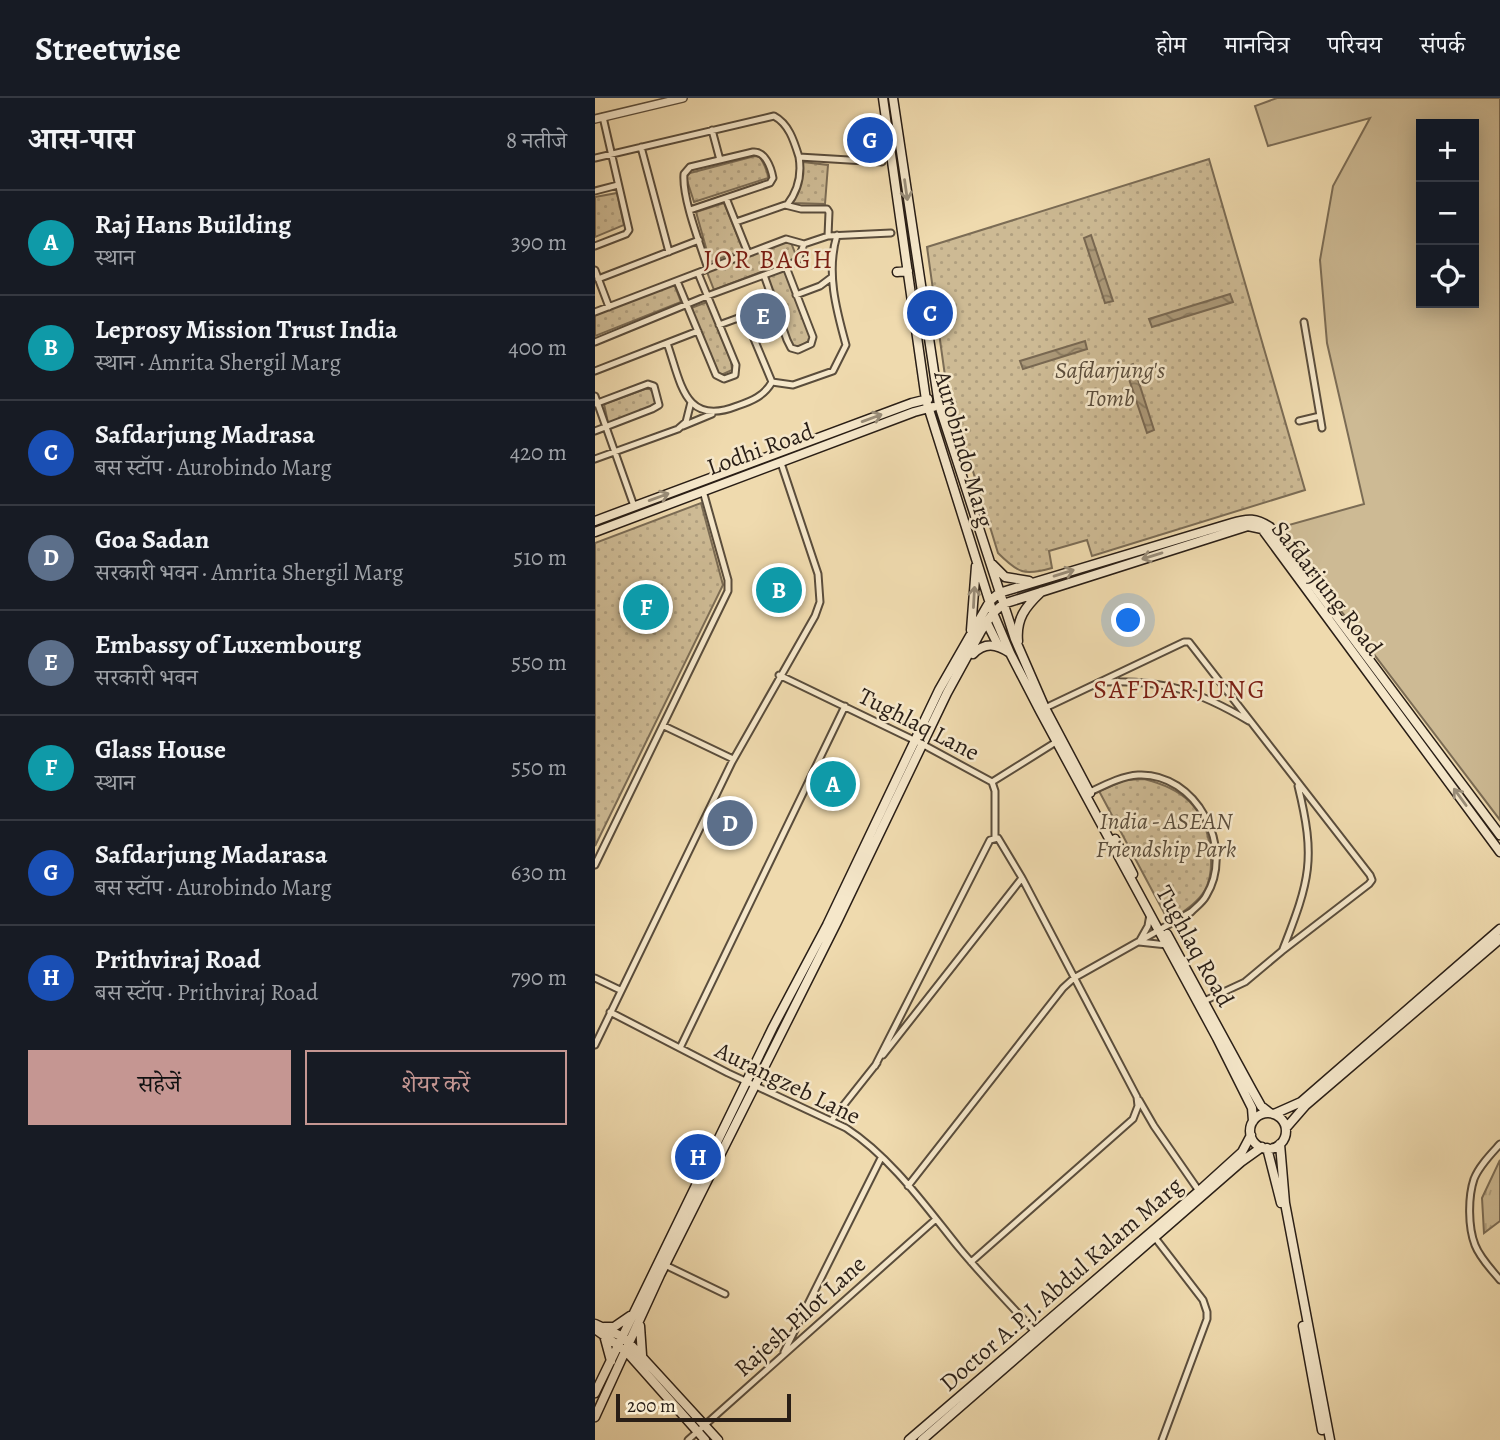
<!DOCTYPE html>
<html lang="hi">
<head>
<meta charset="utf-8">
<style>
  :root { --surface:#171b24; --page:#242831; --text:#f1f3f6; --muted:#9ea1a6; --line:#363941; --accent:#c59692 }
  body { margin:0; font-family:Alegreya,"Noto Serif Devanagari",serif; background:var(--page); color:var(--text) }
  .controls { position:absolute; right:21px; top:21px; display:grid; overflow:hidden; border-radius:0px; box-shadow:0 4px 18px #0003 }
  .controls button { width:63px; height:63px; display:grid; place-items:center; padding:0; border:0; border-bottom:2px solid var(--line); background:var(--surface); color:var(--text); font:35px sans-serif }
  .scale { position:absolute; left:21px; bottom:18px; width:175px; box-sizing:border-box; padding-left:7px; border:4px solid #291e16; border-top:0; font-size:19px; line-height:24px; white-space:nowrap; color:#291e16; -webkit-text-stroke:5px #f5e7ca; paint-order:stroke }
  .you { position:absolute; left:534px; top:523px; width:24px; height:24px; margin:-18px; border:5px solid #fff; border-radius:50%; background:#1a73e8; box-shadow:0 0 0 10px #1a73e833 }
  .badge { display:grid; place-items:center; width:46px; height:46px; border-radius:50%; background:var(--accent); color:#fff; font-size:23px; font-weight:700 }
  .pin { position:absolute; translate:-50% -50%; border:4px solid #fff; box-shadow:0 2px 7px #0006 }
  .list { margin:0; padding:0; list-style:none }
  h2 { display:flex; justify-content:space-between; align-items:center; height:91px; margin:0; padding:0 28px; font-size:30px }
  h2 small { font-size:23px; font-weight:400; color:var(--muted) }
  .list li { display:grid; grid-template-columns:46px 1fr auto; gap:21px; align-items:center; box-sizing:border-box; height:105px; padding:0 28px; border-top:2px solid var(--line) }
  .list b { display:block; font-size:26px; white-space:nowrap }
  .list p { margin:0; font-size:23px; white-space:nowrap; color:var(--muted) }
  .list em { font-size:23px; font-style:normal; color:var(--muted) }
  .actions { display:flex; gap:14px; padding:21px 28px }
  .actions a { flex:1; padding:16px 0; border:2px solid var(--accent); border-radius:0px; text-align:center; font-size:24px; color:var(--accent) }
  .actions .main { background:var(--accent); color:#111 }
  .icon { flex:none; width:38px; height:38px; fill:none; stroke:currentColor; stroke-width:2; stroke-linecap:round; stroke-linejoin:round }
  .map { position:relative; flex:none; width:905px; height:1342px; overflow:hidden }
  header { display:flex; align-items:center; gap:42px; box-sizing:border-box; height:98px; padding:0 35px; background:var(--surface); border-bottom:2px solid var(--line) }
  header strong { font-size:33px }
  nav { display:flex; gap:38px; margin-inline-start:auto; font-size:24px }
  main { display:flex }
  aside { flex:1; background:var(--surface) }
  .map>svg:first-child { display:block }
  .grass { fill:url(#grass-tufts); stroke:#7b6c55; stroke-width:2 }
  .park { fill:url(#park-dots); stroke:#7b6c55; stroke-width:2 }
  .pitch { fill:#cdba94; stroke:#7b6c55; stroke-width:2; fill-rule:evenodd }
  .water { fill:url(#water-waves); stroke:#786852; stroke-width:2 }
  .lines { fill:none; stroke-linecap:round; stroke-linejoin:round }
  .minor-casing { stroke:#5a4d3c; stroke-width:9 }
  .tertiary-casing { stroke:#5a4d3c; stroke-width:10 }
  .secondary-casing { stroke:#291e16; stroke-width:11 }
  .minor { stroke:#f5e7ca; stroke-width:5 }
  .tertiary { stroke:#f5e7ca; stroke-width:7 }
  .secondary { stroke:#f5e7ca; stroke-width:8 }
  .oneway { stroke:#998d79 }
  .labels { text-anchor:middle; dominant-baseline:central; stroke-width:5; stroke-linejoin:round; paint-order:stroke }
  .park-label { font-size:24px; font-style:italic; fill:#5a4d3c; stroke:#f5e7ca }
  .street-label { font-size:24px; fill:#291e16; stroke:#f5e7ca }
  .neighbourhood-label { font-size:26px; letter-spacing:2px; fill:#7a1f14; stroke:#f5e7ca }
</style>
</head>
<body>
<header>
<strong>Streetwise</strong>
<nav><a>होम</a><a>मानचित्र</a><a>परिचय</a><a>संपर्क</a></nav>
</header>
<main>
<aside>
<h2>आस-पास<small>8 नतीजे</small></h2>
<ul class="list">
<li><span class="badge" style="background:#0f9aa8">A</span><div><b>Raj Hans Building</b><p>स्थान</p></div><em>390 m</em></li>
<li><span class="badge" style="background:#0f9aa8">B</span><div><b>Leprosy Mission Trust India</b><p>स्थान · Amrita Shergil Marg</p></div><em>400 m</em></li>
<li><span class="badge" style="background:#1a4fb4">C</span><div><b>Safdarjung Madrasa</b><p>बस स्टॉप · Aurobindo Marg</p></div><em>420 m</em></li>
<li><span class="badge" style="background:#5c6f8a">D</span><div><b>Goa Sadan</b><p>सरकारी भवन · Amrita Shergil Marg</p></div><em>510 m</em></li>
<li><span class="badge" style="background:#5c6f8a">E</span><div><b>Embassy of Luxembourg</b><p>सरकारी भवन</p></div><em>550 m</em></li>
<li><span class="badge" style="background:#0f9aa8">F</span><div><b>Glass House</b><p>स्थान</p></div><em>550 m</em></li>
<li><span class="badge" style="background:#1a4fb4">G</span><div><b>Safdarjung Madarasa</b><p>बस स्टॉप · Aurobindo Marg</p></div><em>630 m</em></li>
<li><span class="badge" style="background:#1a4fb4">H</span><div><b>Prithviraj Road</b><p>बस स्टॉप · Prithviraj Road</p></div><em>790 m</em></li>
</ul>
<div class="actions"><a class="main">सहेजें</a><a>शेयर करें</a></div>
</aside>
<div class="map">
<svg width="905" height="1342" viewBox="0 0 905 1342">
  <defs>
    <pattern id="grass-tufts" width="24" height="20" patternUnits="userSpaceOnUse" patternTransform="scale(1.75)"><rect width="24" height="20" fill="#cdba94"/><path d="M3 7l-1-3M5 7V3M7 7l1-3M15 17l-1-3M17 17v-4M19 17l1-3" fill="none" stroke="#b09f7f"/></pattern>
    <pattern id="park-dots" width="8" height="8" patternUnits="userSpaceOnUse" patternTransform="scale(1.75)"><rect width="8" height="8" fill="#cdba94"/><path d="M2 2h.1M6 6h.1" fill="none" stroke="#b09f7f" stroke-width="1.8" stroke-linecap="round"/></pattern>
    <pattern id="water-waves" width="16" height="10" patternUnits="userSpaceOnUse" patternTransform="scale(1.75)"><rect width="16" height="10" fill="#ac9a7a"/><path d="M0 5q4-4 8 0t8 0" fill="none" stroke="#8c7d63"/></pattern>
  </defs>
  <rect width="100%" height="100%" fill="#efdaae"/>
  <filter id="stains"><feTurbulence type="fractalNoise" baseFrequency=".00286" numOctaves="4"/><feColorMatrix values="0 0 0 0 .2 0 0 0 0 .09 0 0 0 0 .02 0 0 0 .5 -.17"/></filter>
  <radialGradient id="worn" r=".72"><stop offset=".6" stop-color="#630" stop-opacity="0"/><stop offset="1" stop-color="#630" stop-opacity=".3"/></radialGradient>
  <path class="grass" d="M 905,1062 L 905,1123 L 889,1135 L 887,1100 Z"/>
  <path class="park" d="M 160,58 L 165,59 C 169,66 173,73 173,80 L 99,104 L 91,79 L 95,75 Z
    M 614,61 L 710,392 L 497,458 L 492,442 L 454,453 L 457,470 C 429,478 423,475 403,455 L 351,285 L 332,149 Z
    M 208,64 L 233,67 L 230,106 L 197,105 L 205,89 Z
    M 22,95 L 29,127 L 0,139 L 0,99 Z
    M 129,105 L 148,152 L 115,164 L 101,114 Z
    M 195,142 L 202,160 L 119,192 L 112,174 Z
    M 190,172 L 216,241 L 208,247 L 198,249 L 194,243 L 171,179 Z
    M 79,186 L 86,204 L 0,238 L 0,217 Z
    M 112,204 L 136,263 L 137,272 L 124,278 L 96,210 Z
    M 50,291 L 55,291 L 60,297 L 61,307 L 13,325 L 9,306 Z
    M 106,405 L 128,487 L 0,748 L 0,445 Z
    M 549,681 C 589,691 609,709 615,749 C 617,764 617,779 610,792 C 602,806 586,815 574,824 L 504,693 L 530,682 Z"/>
  <path class="pitch" d="M 682,0 L 905,0 L 905,722 L 683,430 L 769,406 L 732,245 L 725,162 L 738,88 L 775,20 L 673,48 L 660,8 ZM 826,26 L 879,26 L 879,205 L 826,205 Z"/>
  <path class="water" d="M 496,137 L 518,203 L 510,205 L 489,140 Z
    M 635,196 L 638,204 L 557,229 L 554,221 Z
    M 490,243 L 492,251 L 428,271 L 425,263 Z
    M 538,266 L 559,332 L 552,335 L 530,269 Z"/>
  <g class="lines">
    <defs>
      <path id="minor" d="M 117,32 L 125,62
        M 46,49 L 74,154
        M 0,60 L 179,18 C 194,26 199,43 204,59 L 287,64
        M 0,93 L 23,87
        M 131,100 L 153,155
        M 192,107 C 203,93 207,77 204,59
        M 95,112 L 175,85 L 178,80 C 176,69 170,53 158,54 L 95,69 L 89,76 C 87,100 105,146 113,171
        M 141,124 L 190,107 L 206,111 L 232,111 L 234,114 L 233,138
        M 0,148 L 31,136 L 34,132 L 8,19
        M 0,172 L 14,209
        M 169,177 L 192,242 L 196,250 L 203,252 L 216,246 L 218,239 L 191,169
        M 3,181 L 104,142
        M 82,183 L 121,277 L 129,281 L 140,277 L 141,267 L 103,175
        M 201,197 L 225,188 L 237,179
        M 0,214 L 191,141 L 209,146 L 233,138 L 296,135
        M 149,217 L 177,284 L 198,287 L 238,273 L 251,247 C 241,211 231,174 242,137
        M 124,227 L 179,207
        M 0,244 L 112,198 L 191,169 L 203,162 L 209,146
        M 72,245 L 103,233
        M 0,273 L 72,245 C 86,284 89,329 142,308 C 157,303 169,298 177,284
        M 0,298 L 39,408
        M 0,306 L 53,286 L 59,288 L 64,307 L 57,311 L 0,333
        M 725,318 L 727,330
        M 704,323 L 725,318 L 709,224
        M 88,328 L 117,316
        M 0,361 L 83,331 L 91,324 L 96,304
        M 184,577 L 327,646 L 397,684 L 400,693 L 400,739
        M 511,584 C 571,582 603,593 654,623
        M 448,611 L 589,544 L 594,544 L 775,777 L 777,782 L 774,786 L 687,853 L 650,884 L 607,904
        M 69,628 L 138,661
        M 397,684 L 461,644
        M 0,767 L 133,493 L 133,482 L 108,393
        M 555,816 L 553,828 L 544,844 L 572,847
        M 688,851 C 715,782 721,761 703,688
        M 0,880 L 25,892
        M 15,914 L 133,975 L 251,1030 C 297,1060 331,1109 365,1151 C 389,1180 416,1207 441,1235
        M 0,947 L 137,664 L 220,518 L 225,504 L 223,476 L 186,365
        M 85,950 L 250,608
        M 288,957 L 427,780
        M 280,968 L 395,742 L 403,740 L 427,780 L 542,999 L 543,1008 L 538,1021 L 376,1164
        M 544,1002 L 559,1028 L 604,1093
        M 236,1023 L 282,965
        M 905,1046 C 896,1056 884,1068 879,1081 C 873,1099 873,1129 880,1147 C 885,1160 896,1171 905,1182
        M 313,1088 L 468,890 L 479,880 L 596,814 C 601,809 608,804 611,798 C 641,750 601,674 543,677 C 526,678 508,688 493,695
        M 561,1141 L 608,1202 L 612,1214 L 612,1221 L 567,1342
        M 70,1167 L 130,1196
        M 189,1254 L 286,1060
        M 93,1342 L 341,1121"/>
      <path id="tertiary" d="M 0,21 L 88,0"/>
      <path id="secondary" d="M 288,0 L 331,302 L 398,515 L 415,555 L 445,613 L 622,940 L 657,1010 L 658,1023
        M 298,0 L 344,307 L 420,541 L 450,610 L 495,695
        M 302,174 L 313,173
        M 0,423 L 317,305 L 333,301
        M 0,434 L 319,314 L 338,309
        M 397,466 L 410,479 L 434,483
        M 392,525 L 404,549
        M 376,532 L 381,468
        M 423,543 C 421,521 430,509 446,494
        M 378,556 C 390,544 401,546 415,555
        M 520,741 L 538,776
        M 572,836 L 657,992 L 666,1008 L 675,1015
        M655 1033a18 18 0 1 1 36 0a18 18 0 1 1-36 0Z
        M 679,1016 L 706,1004 L 905,831
        M 691,1030 L 711,1007 L 905,841
        M 685,1046 L 690,1105 L 735,1342
        M 672,1050 L 686,1105
        M 0,1226 L 28,1239 L 35,1246 L 123,1342
        M 45,1228 L 47,1257
        M 708,1228 L 727,1332
        M 9,1229 L 19,1229 L 35,1218
        M 0,1231 L 31,1253 L 110,1342
        M 9,1237 L 16,1263
        M 0,1295 L 178,929 L 232,827 L 344,592 L 395,503 L 404,495 L 637,425 C 653,420 661,420 675,429 L 905,737
        M 0,1319 L 65,1177 L 242,824 L 352,595 L 386,533 L 398,515 L 408,506 L 653,428 L 667,431 L 905,754
        M 314,1342 L 604,1093 L 647,1054 L 656,1037
        M 327,1342 L 646,1064 L 667,1049"/>
    </defs>
    <use href="#minor" class="minor-casing"/>
    <use href="#tertiary" class="tertiary-casing"/>
    <use href="#secondary" class="secondary-casing"/>
    <use href="#minor" class="minor"/>
    <use href="#tertiary" class="tertiary"/>
    <use href="#secondary" class="secondary"/>
  </g>
  <defs><path id="oneway-shaft" d="M-6 0H5M1.5-3L5.5 0L1.5 3" fill="none" stroke-width="1.6" stroke-linecap="round" stroke-linejoin="round" transform="scale(1.75)"/></defs>
  <g class="oneway">
    <use href="#oneway-shaft" transform="translate(311 92) rotate(82)"/>
    <use href="#oneway-shaft" transform="translate(277 320) rotate(-20)"/>
    <use href="#oneway-shaft" transform="translate(64 399) rotate(-20)"/>
    <use href="#oneway-shaft" transform="translate(557 458) rotate(163)"/>
    <use href="#oneway-shaft" transform="translate(469 475) rotate(-17)"/>
    <use href="#oneway-shaft" transform="translate(379 499) rotate(-87)"/>
    <use href="#oneway-shaft" transform="translate(865 699) rotate(-126)"/>
  </g>
  <g class="labels">
    <g class="park-label">
      <text x="515" y="272">Safdarjung's<tspan x="515" dy="28">Tomb</tspan></text>
      <text x="571" y="723">India - ASEAN<tspan x="571" dy="28">Friendship Park</tspan></text>
    </g>
    <g class="street-label">
      <text transform="translate(165 351) rotate(-20)">Lodhi Road</text>
      <text transform="translate(369 351) rotate(74)">Aurobindo Marg</text>
      <text transform="translate(732 490) rotate(52)">Safdarjung Road</text>
      <text transform="translate(324 626) rotate(27)">Tughlaq Lane</text>
      <text transform="translate(600 848) rotate(61)">Tughlaq Road</text>
      <text transform="translate(193 985) rotate(26)">Aurangzeb Lane</text>
      <text transform="translate(466 1186) rotate(-41)">Doctor A.P.J. Abdul Kalam Marg</text>
      <text transform="translate(205 1218) rotate(-42)">Rajesh Pilot Lane</text>
    </g>
    <g class="neighbourhood-label">
      <text x="174" y="161">JOR BAGH</text>
      <text x="585" y="591">SAFDARJUNG</text>
    </g>
  </g>
  <rect width="100%" height="100%" filter="url(#stains)"/>
  <rect width="100%" height="100%" fill="url(#worn)"/>
</svg>
<div class="controls">
<button>+</button>
<button>−</button>
<button><svg class="icon" aria-label="locate" viewBox="0 0 24 24"><circle cx="12" cy="12" r="6"/><path d="M12 2v4M12 18v4M2 12h4M18 12h4"/></svg></button>
</div>
<div class="scale">200 m</div>
<div class="you"></div>
<div class="pin badge" style="left:238px;top:686px;background:#0f9aa8">A</div>
<div class="pin badge" style="left:184px;top:492px;background:#0f9aa8">B</div>
<div class="pin badge" style="left:335px;top:215px;background:#1a4fb4">C</div>
<div class="pin badge" style="left:135px;top:725px;background:#5c6f8a">D</div>
<div class="pin badge" style="left:168px;top:218px;background:#5c6f8a">E</div>
<div class="pin badge" style="left:51px;top:509px;background:#0f9aa8">F</div>
<div class="pin badge" style="left:275px;top:42px;background:#1a4fb4">G</div>
<div class="pin badge" style="left:103px;top:1059px;background:#1a4fb4">H</div>
</div>
</main>
</body>
</html>
